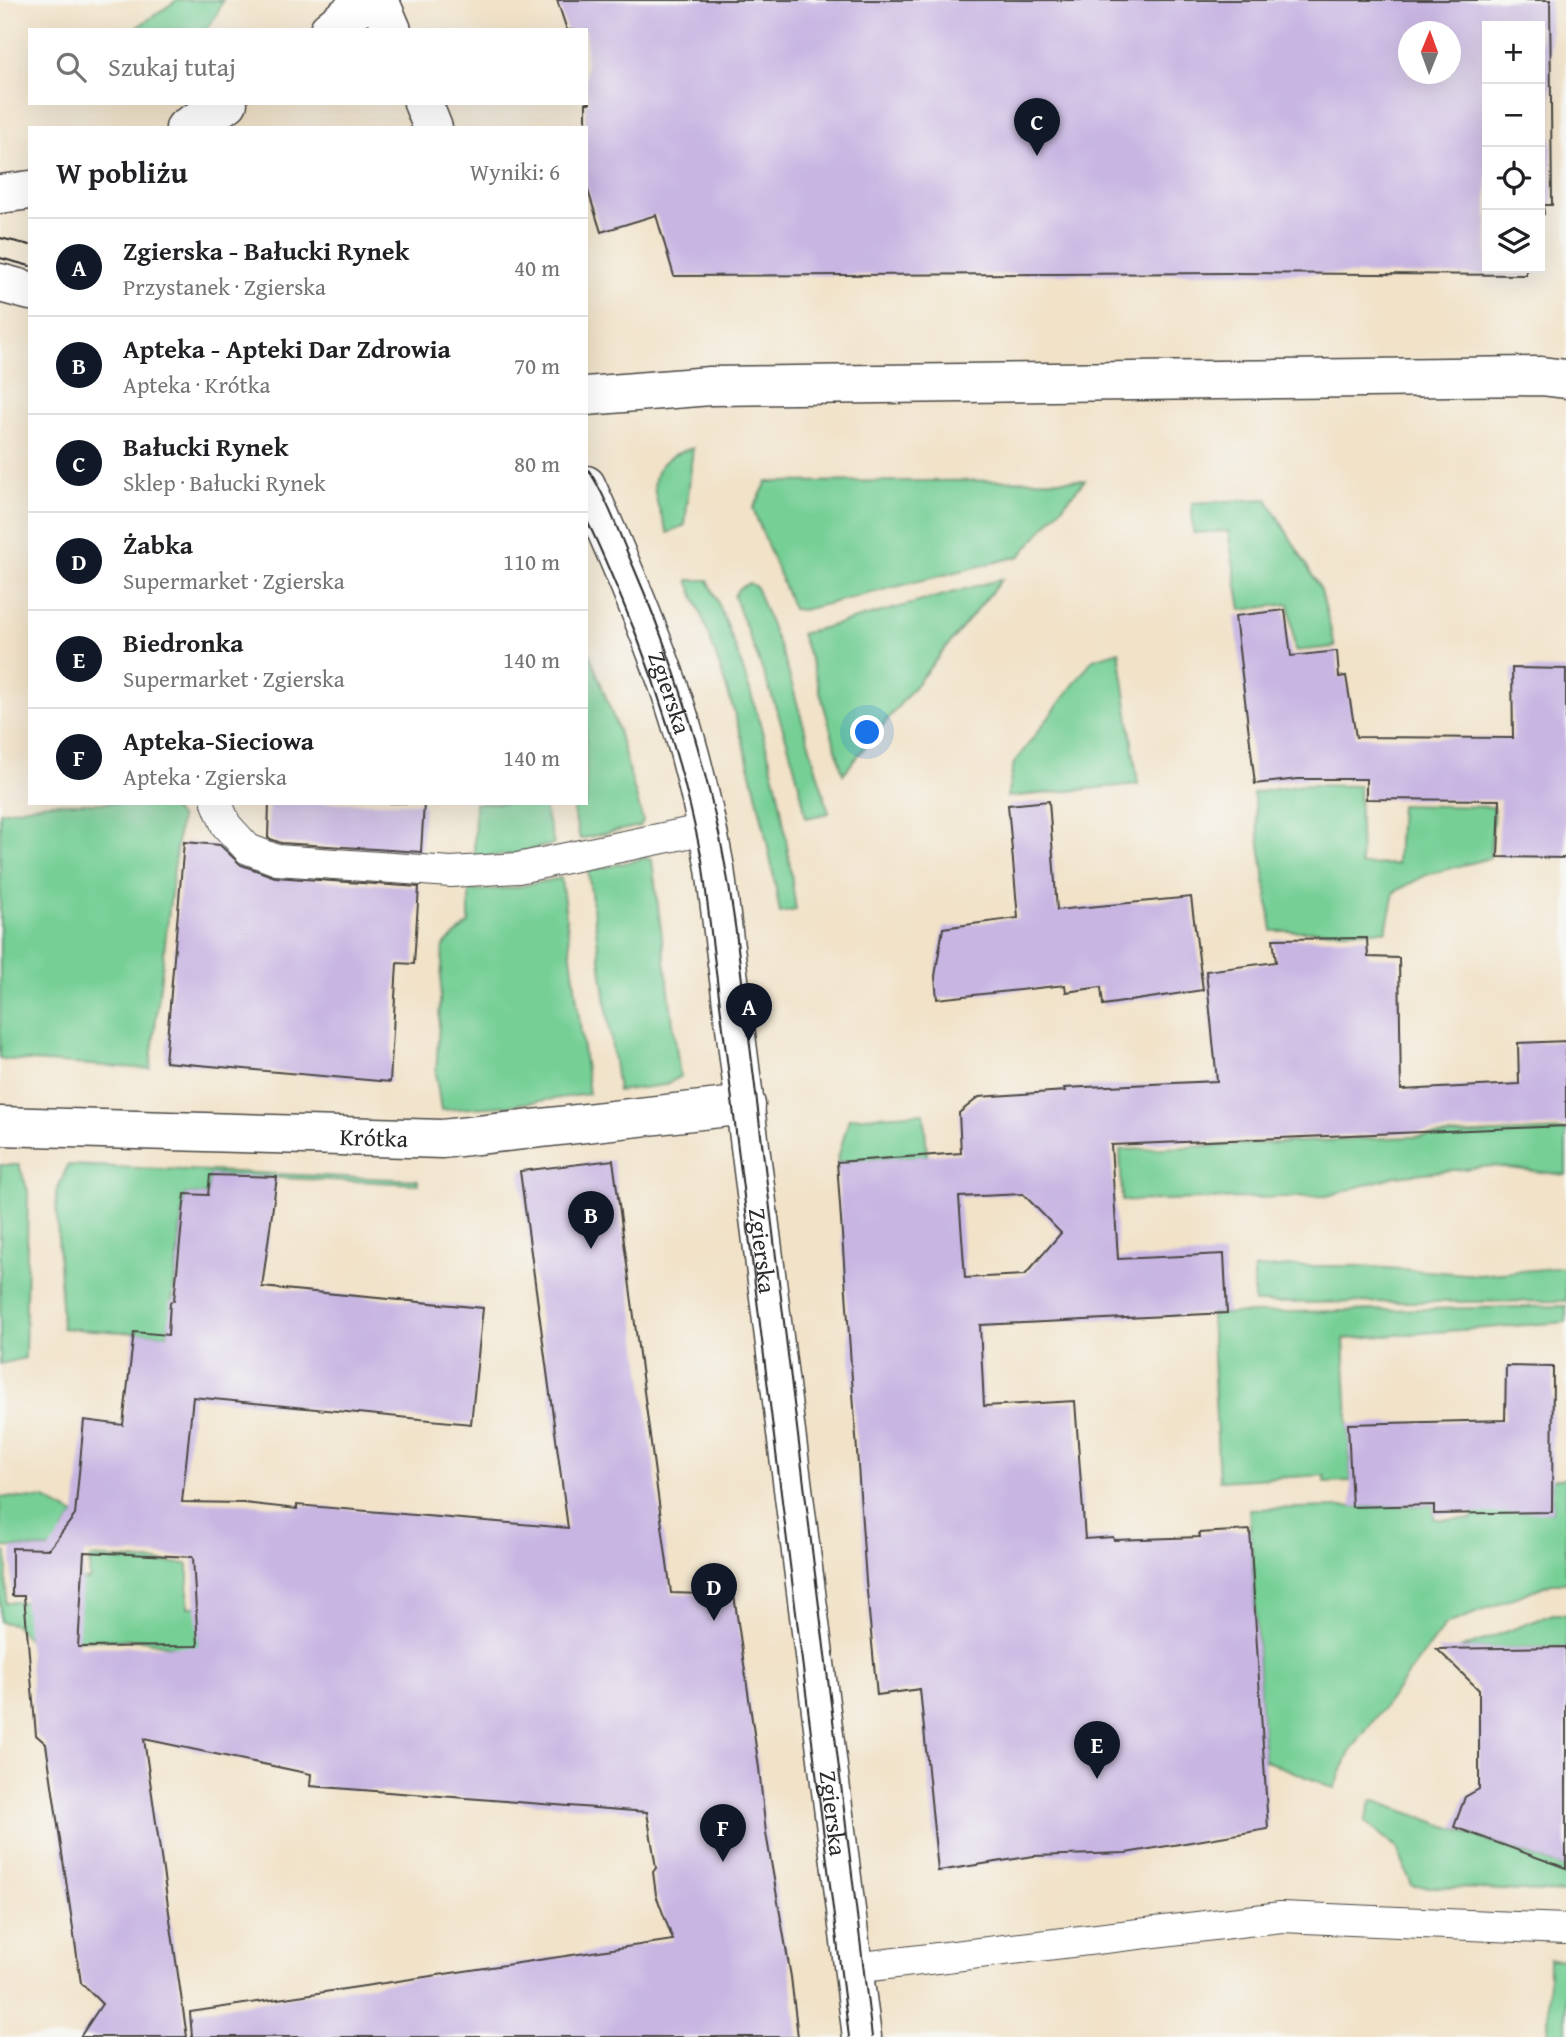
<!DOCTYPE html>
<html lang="pl">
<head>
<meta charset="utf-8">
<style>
  :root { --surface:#fff; --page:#f2f2f2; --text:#202124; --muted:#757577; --line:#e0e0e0; --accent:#111827 }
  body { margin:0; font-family:"Gentium Book Plus",serif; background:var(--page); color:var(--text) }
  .controls { position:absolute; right:21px; top:21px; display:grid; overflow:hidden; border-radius:0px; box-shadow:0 7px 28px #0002 }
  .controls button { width:63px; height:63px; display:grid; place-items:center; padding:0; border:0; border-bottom:2px solid var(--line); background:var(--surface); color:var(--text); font:35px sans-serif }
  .compass { position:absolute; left:1398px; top:21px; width:63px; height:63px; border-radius:50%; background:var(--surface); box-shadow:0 7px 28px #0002; rotate:1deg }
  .you { position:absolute; left:868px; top:733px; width:24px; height:24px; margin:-18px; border:5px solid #fff; border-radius:50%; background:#1a73e8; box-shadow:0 0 0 10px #1a73e833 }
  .badge { display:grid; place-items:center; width:46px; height:46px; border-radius:50%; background:var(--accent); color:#fff; font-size:23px; font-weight:700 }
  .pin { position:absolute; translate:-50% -58px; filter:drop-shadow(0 2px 4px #0008) }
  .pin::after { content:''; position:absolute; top:37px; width:24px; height:21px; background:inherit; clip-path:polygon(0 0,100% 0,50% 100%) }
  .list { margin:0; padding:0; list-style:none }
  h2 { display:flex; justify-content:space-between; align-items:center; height:91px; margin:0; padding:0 28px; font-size:30px }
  h2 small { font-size:23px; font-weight:400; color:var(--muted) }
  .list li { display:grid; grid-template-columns:46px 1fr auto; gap:21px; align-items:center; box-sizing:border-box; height:98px; padding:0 28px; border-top:2px solid var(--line) }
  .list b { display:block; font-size:26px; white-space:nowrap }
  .list p { margin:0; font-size:23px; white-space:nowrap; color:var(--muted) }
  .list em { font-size:23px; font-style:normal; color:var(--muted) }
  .icon { flex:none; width:38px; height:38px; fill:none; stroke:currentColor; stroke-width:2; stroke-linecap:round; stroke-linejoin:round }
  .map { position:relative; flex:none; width:1566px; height:2037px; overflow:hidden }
  .search { position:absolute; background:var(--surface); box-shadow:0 7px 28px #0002; left:28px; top:28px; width:560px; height:77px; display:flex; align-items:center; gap:18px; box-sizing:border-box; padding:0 24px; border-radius:0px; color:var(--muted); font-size:26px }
  .panel { position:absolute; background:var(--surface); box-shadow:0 7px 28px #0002; left:28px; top:126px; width:560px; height:679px; border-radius:0px }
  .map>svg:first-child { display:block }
  .green { fill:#76cf95; stroke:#507d60; stroke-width:2 }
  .building { fill:#c8b5e2; fill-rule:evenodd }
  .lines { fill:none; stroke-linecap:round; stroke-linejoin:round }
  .lane-casing { stroke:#494643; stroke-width:32 }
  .street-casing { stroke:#494643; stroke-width:41 }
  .secondary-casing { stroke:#494643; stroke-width:41 }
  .lane { stroke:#fff; stroke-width:30 }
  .street { stroke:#fff; stroke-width:38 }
  .secondary { stroke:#fff; stroke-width:38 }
  .tram { stroke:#2b2b2b; stroke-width:2 }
  .labels { text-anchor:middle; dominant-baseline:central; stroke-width:6; stroke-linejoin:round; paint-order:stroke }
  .street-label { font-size:24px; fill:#2b2b2b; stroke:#f6f6f2 }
</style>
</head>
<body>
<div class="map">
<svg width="1566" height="2037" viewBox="0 0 1566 2037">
  <rect width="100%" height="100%" fill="#f6f6f2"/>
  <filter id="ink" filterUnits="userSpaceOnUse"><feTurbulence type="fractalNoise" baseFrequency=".0143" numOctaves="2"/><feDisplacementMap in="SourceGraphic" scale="14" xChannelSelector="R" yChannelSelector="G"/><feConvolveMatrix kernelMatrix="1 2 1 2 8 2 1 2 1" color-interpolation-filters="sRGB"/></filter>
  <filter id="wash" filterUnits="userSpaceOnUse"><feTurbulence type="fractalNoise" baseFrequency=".00686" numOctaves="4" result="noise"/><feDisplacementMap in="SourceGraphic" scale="28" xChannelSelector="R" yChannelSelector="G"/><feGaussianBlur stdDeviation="1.57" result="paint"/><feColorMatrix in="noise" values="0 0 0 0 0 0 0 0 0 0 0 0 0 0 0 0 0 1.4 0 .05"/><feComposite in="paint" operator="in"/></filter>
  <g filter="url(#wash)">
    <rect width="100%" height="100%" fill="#f1e2c8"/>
    <path class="green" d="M 177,0 L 223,0 L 217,14 L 206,30 L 133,30 Z
      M 693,448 L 685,525 L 668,533 C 652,493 640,462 693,448 Z
      M 1085,480 L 1020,556 L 803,610 L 793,609 L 753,509 L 767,482 Z
      M 1267,499 L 1321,590 L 1335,647 L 1295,651 L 1289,604 L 1241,610 L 1228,531 L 1193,533 L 1192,503 Z
      M 1002,579 L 843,774 L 814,670 L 801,634 Z
      M 688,580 L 708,580 C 738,646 760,718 777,788 C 786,828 790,870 796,910 L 780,913 C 761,794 732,692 688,580 Z
      M 749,583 L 756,587 L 785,661 L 829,813 L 806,818 C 793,743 761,667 734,596 L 738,589 Z
      M 586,644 L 617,727 L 643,821 L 640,826 L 580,839 L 571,803 L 586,803 Z
      M 1119,651 L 1138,784 L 1007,797 L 1014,763 L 1093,659 Z
      M 1302,785 L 1359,786 L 1361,865 L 1397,864 L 1400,805 L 1494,807 L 1490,858 L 1426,875 L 1394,892 L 1386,931 L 1272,931 L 1253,793 Z
      M 48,803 L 167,803 L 180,818 L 150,1069 L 0,1059 L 0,812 Z
      M 475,803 L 543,803 L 554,844 L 513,854 L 474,858 Z
      M 646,858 L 652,860 L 680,1077 L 665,1085 L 618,1091 L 588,871 Z
      M 561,878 L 589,1094 L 504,1106 L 441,1110 L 436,1077 L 443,946 L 469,923 L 469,891 L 512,888 Z
      M 924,1113 L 927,1156 L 837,1162 L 849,1118 Z
      M 1566,1130 L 1566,1175 L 1492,1166 L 1395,1176 L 1327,1196 L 1122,1201 L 1120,1150 Z
      M 0,1165 L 19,1165 L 28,1191 L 25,1358 L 0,1364 Z
      M 68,1165 L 418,1180 L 418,1184 L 210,1175 L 208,1195 L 185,1194 L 168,1335 L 62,1328 L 56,1193 Z
      M 1292,1266 L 1360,1266 L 1479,1275 L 1566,1267 L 1566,1301 L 1254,1303 L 1254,1269 Z
      M 1566,1306 L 1566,1322 L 1344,1339 L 1351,1481 L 1325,1482 L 1325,1475 L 1219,1481 L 1211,1314 Z
      M 1552,1479 L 1566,1479 L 1566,1583 L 1552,1583 L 1445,1625 L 1350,1752 L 1334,1788 L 1264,1760 L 1249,1509 L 1434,1505 L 1434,1519 L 1472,1519 L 1473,1504 L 1552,1512 Z
      M 0,1497 L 45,1499 L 75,1515 L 63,1531 L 63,1549 L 0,1547 Z
      M 0,1552 L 7,1553 L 6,1602 L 57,1602 L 60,1579 L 89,1580 L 90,1557 L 188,1564 L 188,1607 L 232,1606 L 243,1661 L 142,1640 L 29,1640 L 14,1624 L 0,1622 Z
      M 1553,1614 L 1566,1614 L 1566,1647 L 1460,1649 Z
      M 1372,1800 L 1566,1868 L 1566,1893 L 1412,1886 L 1397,1848 L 1365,1822 Z
      M 1549,1959 L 1566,1960 L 1566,2037 L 1548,2037 Z"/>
    <g id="blocks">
      <path class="building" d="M 557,0 L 1550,0 L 1552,205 L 1543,205 L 1544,214 L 1540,214 L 1540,26 L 1487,26 L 1487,268 L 1526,268 L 1526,275 L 1230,273 L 674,276 L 656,215 L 601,232 L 586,184 L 586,103 L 590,103 L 586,90 L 586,30 L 567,30 ZM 1409,32 L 1451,32 L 1451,74 L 1409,74 Z
        M 1285,610 L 1291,656 L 1337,651 L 1339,677 L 1346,676 L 1356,737 L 1513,738 L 1512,668 L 1566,669 L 1566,858 L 1498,857 L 1500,800 L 1366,799 L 1366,779 L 1298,779 L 1255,784 L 1235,616 Z
        M 1049,801 L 1057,910 L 1191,897 L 1203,990 L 1103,1005 L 1101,987 L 1066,992 L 1065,985 L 937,999 L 935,976 L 943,928 L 1018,918 L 1008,805 Z
        M 269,803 L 424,803 L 421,852 L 281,843 L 268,838 Z
        M 184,842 L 220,845 L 241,865 L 275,877 L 419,887 L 414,964 L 397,963 L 390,1082 L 165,1062 Z
        M 1367,938 L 1368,957 L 1399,958 L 1401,1090 L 1519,1084 L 1518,1043 L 1566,1041 L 1566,1126 L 1111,1145 L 1118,1259 L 1224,1254 L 1227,1313 L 980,1325 L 984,1406 L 1075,1401 L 1085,1539 L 1113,1537 L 1114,1540 L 1200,1537 L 1199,1533 L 1250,1530 L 1268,1829 L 1126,1853 L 1034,1856 L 938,1871 L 920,1689 L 877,1695 L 866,1581 L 837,1162 L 961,1153 L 959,1113 L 979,1097 L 1065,1091 L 1064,1088 L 1217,1081 L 1206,971 L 1276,962 L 1273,939 ZM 1023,1194 L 1061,1233 L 1025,1275 L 965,1278 L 959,1197 Z
        M 613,1160 L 671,1593 L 734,1595 L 759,1768 L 766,1833 L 791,1977 L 798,2037 L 192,2037 L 190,2012 L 673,1940 L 656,1895 L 653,1872 L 656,1868 L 647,1812 L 310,1786 L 311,1774 L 144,1739 L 187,2037 L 80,2037 L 102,2004 L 81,1983 L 46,1744 L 36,1735 L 24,1596 L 12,1596 L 12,1548 L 49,1549 L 75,1515 L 84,1420 L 123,1425 L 134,1332 L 168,1335 L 170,1302 L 174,1300 L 185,1194 L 208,1195 L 210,1175 L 277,1177 L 262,1287 L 483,1308 L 471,1424 L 193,1397 L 182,1502 L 244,1503 L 297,1509 L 297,1505 L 568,1528 L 520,1171 ZM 84,1552 L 193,1557 L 198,1646 L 78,1647 Z
        M 1506,1366 L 1553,1367 L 1552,1512 L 1434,1514 L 1434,1505 L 1352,1507 L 1348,1424 L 1505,1420 Z
        M 1566,1647 L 1566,1868 L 1454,1827 L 1465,1797 L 1479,1789 L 1479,1690 L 1437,1649 Z"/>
    </g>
  </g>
  <g filter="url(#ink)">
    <use href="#blocks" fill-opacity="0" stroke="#494643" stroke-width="2"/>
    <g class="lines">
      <defs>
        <path id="lane" d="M 217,803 L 226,825 L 248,849 L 277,860 L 451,872 L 518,868 L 707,829
          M 854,1968 L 1281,1917 L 1566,1929"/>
        <g id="street">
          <path id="s1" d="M 0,1126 L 442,1139 L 746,1105"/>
        </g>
        <g id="secondary">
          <path d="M 379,0 L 392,30"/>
          <path d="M 329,30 L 366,0"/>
          <path d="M 423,103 L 433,128"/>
          <path d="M 185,128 L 228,103"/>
          <path d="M 0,194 L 30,190"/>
          <path d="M 0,283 L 30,291"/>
          <path d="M 586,396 L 710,386 L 1541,376 L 1566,379"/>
          <path id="s2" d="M 586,485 C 619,558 651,632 676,708 C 693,760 705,814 715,868 L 862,2037"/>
        </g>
      </defs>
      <use href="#lane" class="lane-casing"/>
      <use href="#street" class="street-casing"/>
      <use href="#secondary" class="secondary-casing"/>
      <use href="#lane" class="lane"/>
      <use href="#street" class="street"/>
      <use href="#secondary" class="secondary"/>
      <path class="tram" d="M 0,238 L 30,245
        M 0,258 L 30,266
        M 586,466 C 607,497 619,534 634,568 C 685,687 719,804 736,932 L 872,2037
        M 586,519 C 598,542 607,565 617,588 C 655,676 683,766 702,860 L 849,2037"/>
    </g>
  </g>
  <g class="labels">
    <g class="street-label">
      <text stroke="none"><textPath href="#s2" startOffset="224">Zgierska</textPath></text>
      <text stroke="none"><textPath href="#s1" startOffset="374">Krótka</textPath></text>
      <text stroke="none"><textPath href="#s2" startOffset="791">Zgierska</textPath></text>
      <text stroke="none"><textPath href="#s2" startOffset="1358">Zgierska</textPath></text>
    </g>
  </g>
</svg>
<div class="controls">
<button>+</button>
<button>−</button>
<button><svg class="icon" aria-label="locate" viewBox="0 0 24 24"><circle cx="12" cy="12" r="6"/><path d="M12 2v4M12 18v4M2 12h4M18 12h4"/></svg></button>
<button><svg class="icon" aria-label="layers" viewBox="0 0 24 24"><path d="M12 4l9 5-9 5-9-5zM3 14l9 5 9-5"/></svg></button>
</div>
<svg class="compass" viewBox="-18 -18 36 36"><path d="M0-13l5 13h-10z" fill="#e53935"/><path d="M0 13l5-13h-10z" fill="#757577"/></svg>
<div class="you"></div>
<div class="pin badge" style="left:749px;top:1041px">A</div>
<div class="pin badge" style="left:591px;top:1249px">B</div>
<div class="pin badge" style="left:1037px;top:156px">C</div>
<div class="pin badge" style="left:714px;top:1621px">D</div>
<div class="pin badge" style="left:1097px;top:1779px">E</div>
<div class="pin badge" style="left:723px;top:1862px">F</div>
<div class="search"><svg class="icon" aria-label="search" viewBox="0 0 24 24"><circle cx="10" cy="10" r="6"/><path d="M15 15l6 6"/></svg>Szukaj tutaj</div>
<section class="panel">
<h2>W pobliżu<small>Wyniki: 6</small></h2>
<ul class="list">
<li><span class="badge">A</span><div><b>Zgierska - Bałucki Rynek</b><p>Przystanek · Zgierska</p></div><em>40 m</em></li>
<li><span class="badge">B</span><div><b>Apteka - Apteki Dar Zdrowia</b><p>Apteka · Krótka</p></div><em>70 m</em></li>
<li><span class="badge">C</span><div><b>Bałucki Rynek</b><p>Sklep · Bałucki Rynek</p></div><em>80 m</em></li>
<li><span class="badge">D</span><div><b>Żabka</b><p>Supermarket · Zgierska</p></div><em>110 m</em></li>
<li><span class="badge">E</span><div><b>Biedronka</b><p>Supermarket · Zgierska</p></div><em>140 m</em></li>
<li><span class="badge">F</span><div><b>Apteka-Sieciowa</b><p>Apteka · Zgierska</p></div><em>140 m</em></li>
</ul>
</section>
</div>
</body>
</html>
